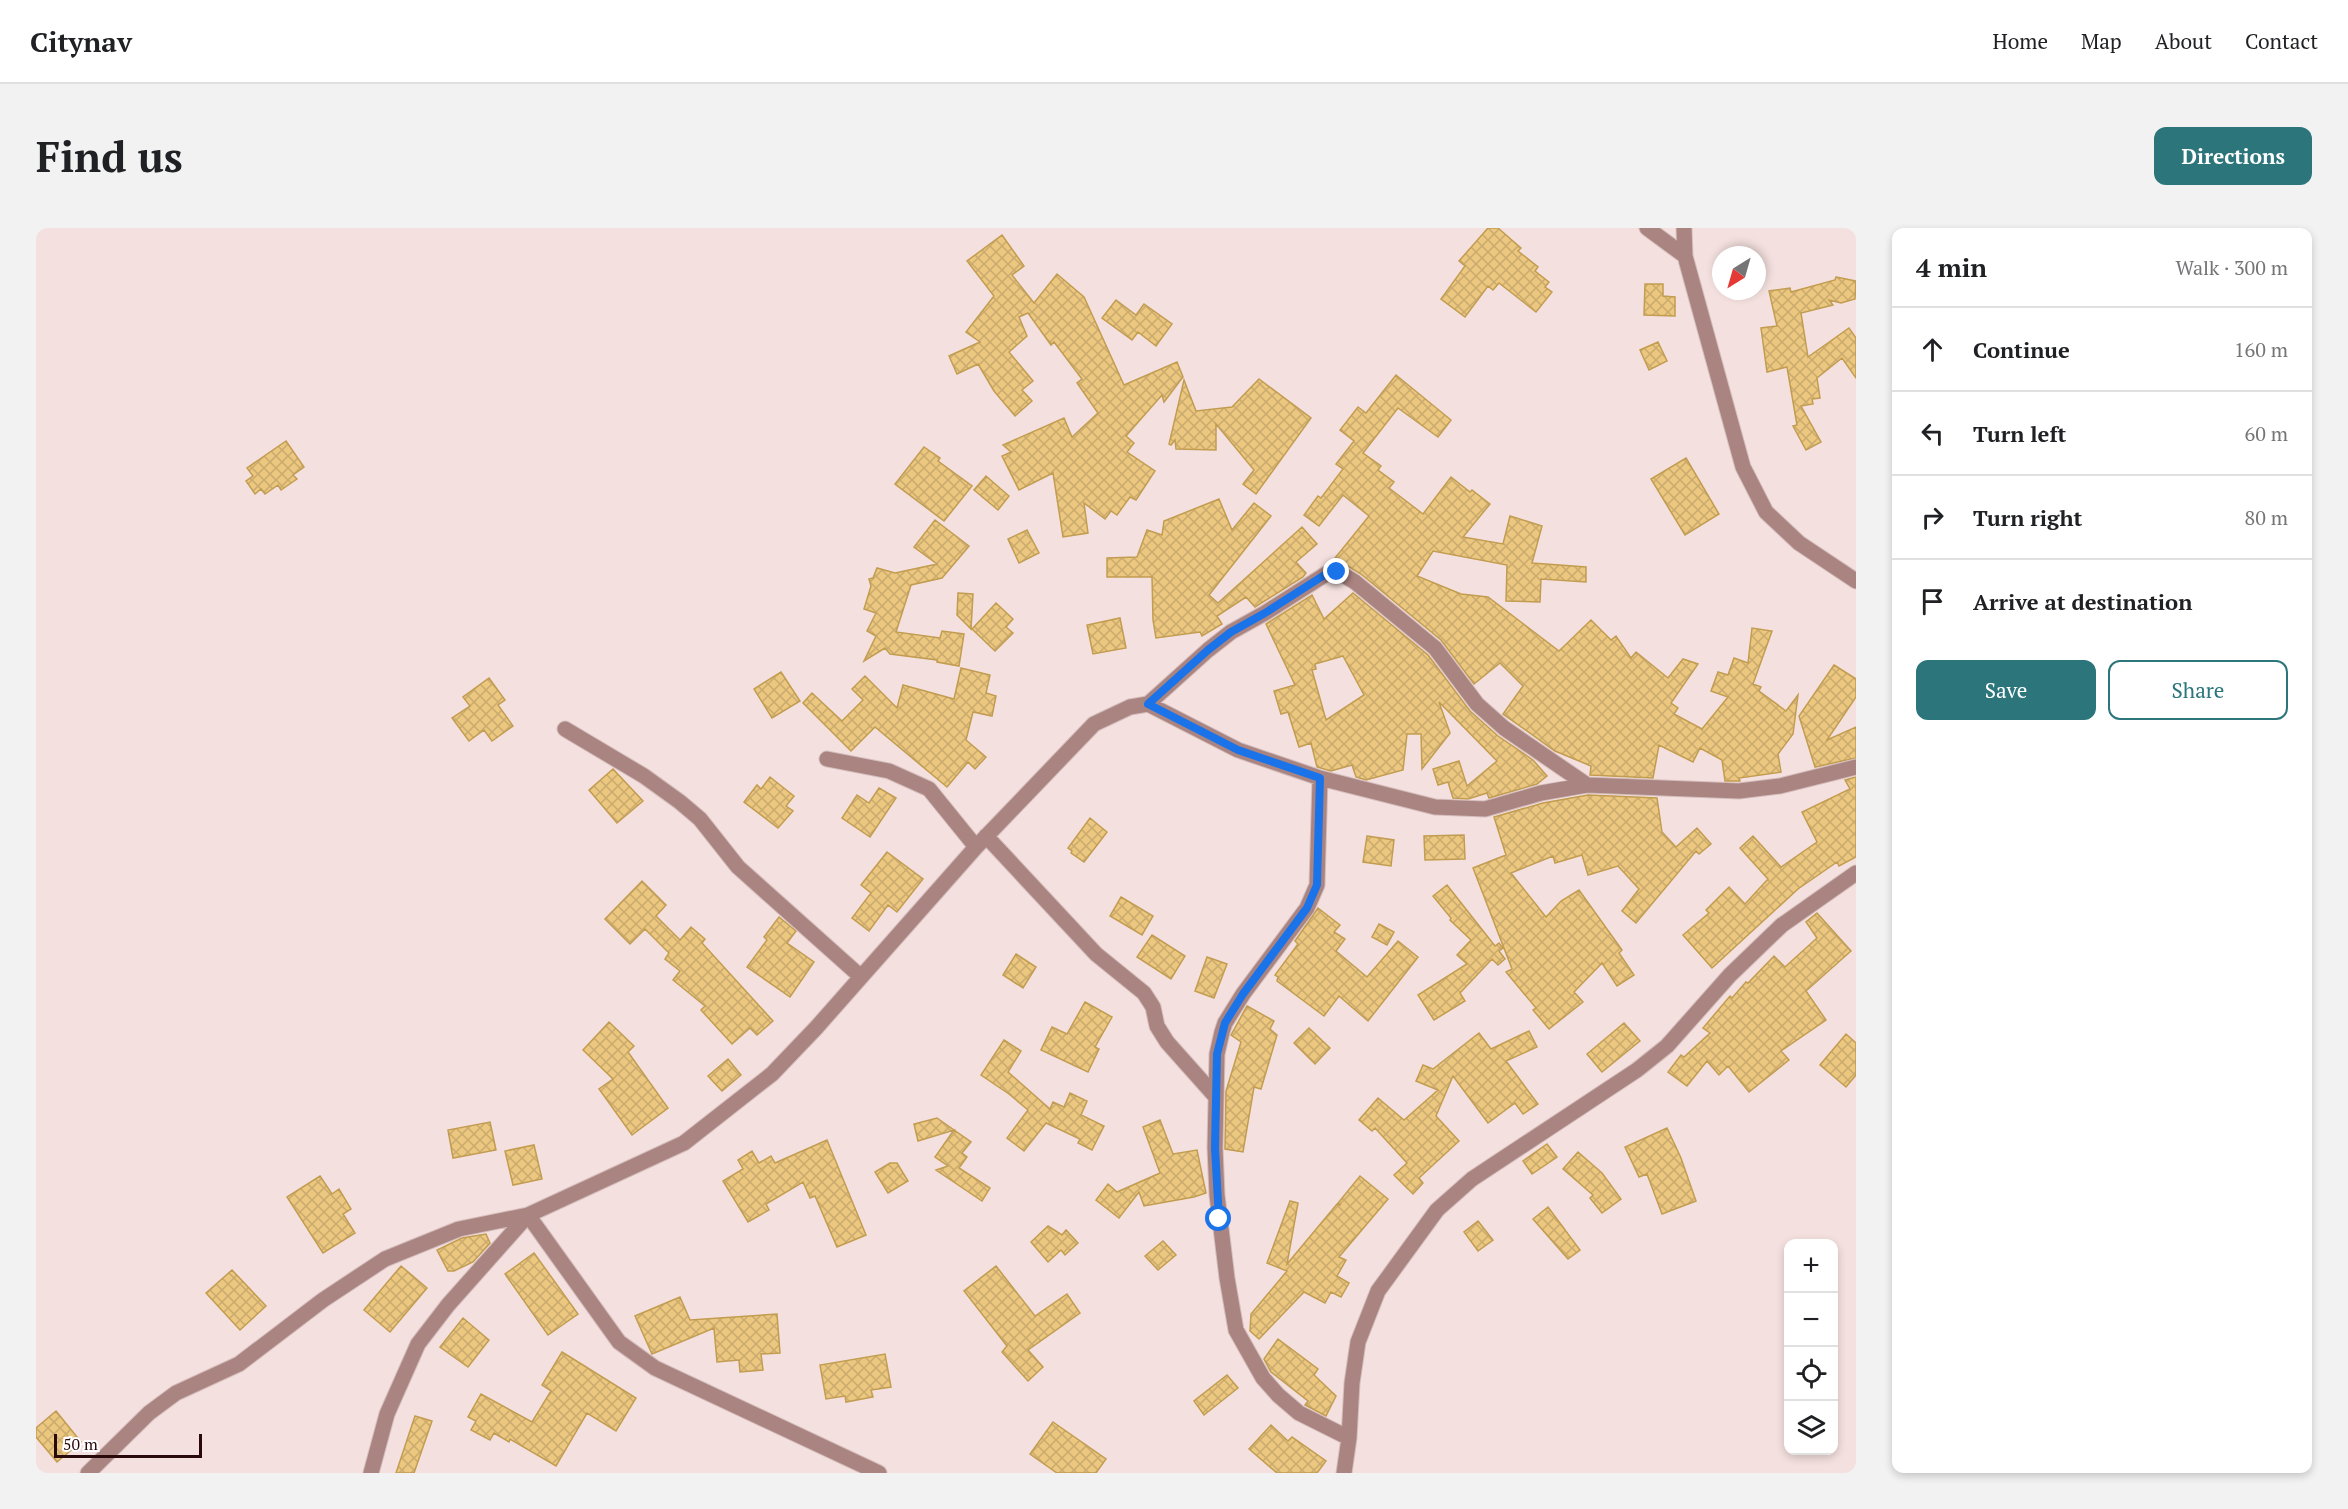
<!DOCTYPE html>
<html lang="en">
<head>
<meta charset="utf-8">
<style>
  :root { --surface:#fff; --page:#f2f2f2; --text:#202124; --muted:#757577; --line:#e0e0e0; --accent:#2b757b }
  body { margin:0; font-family:"PT Serif",serif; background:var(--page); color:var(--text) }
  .controls { position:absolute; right:18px; bottom:18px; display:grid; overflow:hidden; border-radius:12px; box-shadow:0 3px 9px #0003 }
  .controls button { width:54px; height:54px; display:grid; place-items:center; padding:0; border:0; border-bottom:2px solid var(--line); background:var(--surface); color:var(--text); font:30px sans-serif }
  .compass { position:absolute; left:1676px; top:18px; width:54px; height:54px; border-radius:50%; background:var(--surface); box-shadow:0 3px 9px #0003; rotate:217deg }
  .scale { position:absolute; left:18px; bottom:15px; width:148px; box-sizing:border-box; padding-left:6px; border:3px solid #29090a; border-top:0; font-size:16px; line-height:21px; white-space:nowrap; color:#29090a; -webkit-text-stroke:4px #fff; paint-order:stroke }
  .stop { position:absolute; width:18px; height:18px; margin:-14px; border:4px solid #1a73e8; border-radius:50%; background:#fff }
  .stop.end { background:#1a73e8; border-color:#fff; box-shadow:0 2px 6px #0008 }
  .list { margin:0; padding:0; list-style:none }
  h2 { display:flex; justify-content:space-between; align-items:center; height:78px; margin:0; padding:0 24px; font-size:26px }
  h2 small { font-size:20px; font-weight:400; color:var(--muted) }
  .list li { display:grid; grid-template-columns:39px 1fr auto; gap:18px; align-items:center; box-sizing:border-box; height:84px; padding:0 24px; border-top:2px solid var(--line) }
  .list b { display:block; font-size:22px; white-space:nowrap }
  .list em { font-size:20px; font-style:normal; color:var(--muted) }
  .actions { display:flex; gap:12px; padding:18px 24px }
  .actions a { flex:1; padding:14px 0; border:2px solid var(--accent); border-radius:12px; text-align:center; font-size:21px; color:var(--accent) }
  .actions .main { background:var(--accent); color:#fff }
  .icon { flex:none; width:33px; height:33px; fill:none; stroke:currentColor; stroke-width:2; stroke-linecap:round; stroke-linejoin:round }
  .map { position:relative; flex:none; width:1820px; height:1245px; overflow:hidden; border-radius:12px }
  header { display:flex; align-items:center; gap:36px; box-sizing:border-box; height:84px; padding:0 30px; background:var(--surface); border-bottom:2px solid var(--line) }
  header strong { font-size:28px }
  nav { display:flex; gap:33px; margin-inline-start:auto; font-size:21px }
  .intro { display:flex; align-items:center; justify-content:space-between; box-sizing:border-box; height:144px; padding:0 36px }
  h1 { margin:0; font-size:42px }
  .button { padding:15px 27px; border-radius:12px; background:var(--accent); color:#fff; font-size:21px; font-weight:700 }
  main { display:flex; gap:36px; padding:0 36px }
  aside { flex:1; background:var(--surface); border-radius:12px; box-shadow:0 3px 9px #0003 }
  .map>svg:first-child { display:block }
  .building { fill:url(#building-cross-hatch); stroke:#c29c50; stroke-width:1.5; fill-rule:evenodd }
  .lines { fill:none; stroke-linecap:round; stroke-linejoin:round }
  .minor-casing { stroke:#d4bebd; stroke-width:17 }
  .minor { stroke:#aa8481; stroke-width:15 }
  .route { stroke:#1a73e8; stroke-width:8 }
</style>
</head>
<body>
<header>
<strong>Citynav</strong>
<nav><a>Home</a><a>Map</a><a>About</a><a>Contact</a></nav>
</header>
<div class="intro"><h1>Find us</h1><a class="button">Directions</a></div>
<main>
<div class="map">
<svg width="1820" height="1245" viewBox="0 0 1820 1245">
  <defs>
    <pattern id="building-cross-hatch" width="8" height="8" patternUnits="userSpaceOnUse" patternTransform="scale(1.5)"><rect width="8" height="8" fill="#ebc780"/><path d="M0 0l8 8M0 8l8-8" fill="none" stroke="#caaa6d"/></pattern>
  </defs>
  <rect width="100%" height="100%" fill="#f4e1df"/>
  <path class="building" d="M 1452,0 L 1462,0 L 1485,20 L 1482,23 L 1502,39 L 1499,43 L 1513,54 L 1509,59 L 1516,64 L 1500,84 L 1463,55 L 1457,62 L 1452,58 L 1429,89 L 1405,71 L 1429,38 L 1423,33 Z
    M 966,7 L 988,38 L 976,47 L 998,75 L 1021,46 L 1048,69 L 1088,157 L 1141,134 L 1147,149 L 1128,174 L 1126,167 L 1090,208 L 1098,215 L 1091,224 L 1119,243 L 1100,272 L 1094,269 L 1081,287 L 1075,283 L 1069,291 L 1048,275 L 1052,305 L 1027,309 L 1017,245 L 983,262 L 966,228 L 975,224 L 967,217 L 1028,190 L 1036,209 L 1062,185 L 1041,155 L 1046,151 L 1018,114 L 1015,117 L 992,85 L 983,89 L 991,108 L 973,124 L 997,153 L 986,162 L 996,173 L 979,188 L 958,163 L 942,136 L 921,146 L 913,128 L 944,114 L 930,104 L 958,68 L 931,33 Z
    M 1800,49 L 1820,53 L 1819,71 L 1805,75 L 1793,72 L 1797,77 L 1765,85 L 1772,129 L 1813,100 L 1820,110 L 1820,150 L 1806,130 L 1781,150 L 1784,170 L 1776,171 L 1777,176 L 1765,178 L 1785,214 L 1770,222 L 1757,198 L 1761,197 L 1751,139 L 1731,144 L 1725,100 L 1741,98 L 1733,63 L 1754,60 L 1755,64 L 1799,52 Z
    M 1609,56 L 1627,56 L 1627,68 L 1639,69 L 1639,88 L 1608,87 Z
    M 1080,72 L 1100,87 L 1108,76 L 1136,96 L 1120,118 L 1102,104 L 1096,112 L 1066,90 Z
    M 1622,114 L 1631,133 L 1613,142 L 1604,122 Z
    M 1360,147 L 1415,192 L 1402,209 L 1362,180 L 1327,225 L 1345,238 L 1342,242 L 1358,254 L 1353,260 L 1387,286 L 1415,249 L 1434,264 L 1436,262 L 1454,276 L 1427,309 L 1467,316 L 1474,288 L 1506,298 L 1496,335 L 1550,339 L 1550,354 L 1505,351 L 1504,374 L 1470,373 L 1471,337 L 1397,323 L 1381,348 L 1425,366 L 1452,369 L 1523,423 L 1555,392 L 1575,412 L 1580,408 L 1595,430 L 1600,424 L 1632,450 L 1647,431 L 1662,436 L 1635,475 L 1642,480 L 1638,486 L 1666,501 L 1692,469 L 1675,463 L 1682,444 L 1692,447 L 1698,430 L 1712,435 L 1716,400 L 1736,403 L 1717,456 L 1725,459 L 1723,463 L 1750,483 L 1762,467 L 1757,506 L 1742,526 L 1745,544 L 1703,550 L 1704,553 L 1689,553 L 1686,532 L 1664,520 L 1657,534 L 1623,517 L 1617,550 L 1554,547 L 1555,538 L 1519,523 L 1467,486 L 1487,458 L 1464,435 L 1438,456 L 1405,412 L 1325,346 L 1299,330 L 1333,288 L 1307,267 L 1283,298 L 1268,287 L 1282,268 L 1285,270 L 1307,241 L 1300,236 L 1318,213 L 1304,202 L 1322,179 L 1330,185 Z
    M 1223,151 L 1275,190 L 1220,266 L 1207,256 L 1218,242 L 1180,196 L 1180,222 L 1140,221 L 1139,212 L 1135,217 L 1133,216 L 1148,152 L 1160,183 L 1196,179 Z
    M 250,213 L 268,239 L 257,247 L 261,251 L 245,262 L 242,257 L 229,266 L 225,261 L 219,266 L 210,253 L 217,248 L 211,240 Z
    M 888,219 L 904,230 L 902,233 L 936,258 L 908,293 L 859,256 Z
    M 1650,230 L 1683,286 L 1649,307 L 1615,251 Z
    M 950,248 L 973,268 L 962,282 L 938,262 Z
    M 1183,271 L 1196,302 L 1218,275 L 1235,288 L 1173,367 L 1182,375 L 1266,299 L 1281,316 L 1260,334 L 1270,345 L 1267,349 L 1219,379 L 1210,369 L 1181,388 L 1186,396 L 1166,408 L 1164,404 L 1120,410 L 1117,392 L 1116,349 L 1071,349 L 1071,330 L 1101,329 L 1111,302 L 1126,307 L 1128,293 Z
    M 899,292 L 933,318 L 906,350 L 875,357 L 860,404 L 904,410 L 906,403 L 928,406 L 923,438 L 901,434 L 901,432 L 854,426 L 849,420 L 828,433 L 840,408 L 831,403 L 840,385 L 828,381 L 835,358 L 833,351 L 837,350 L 841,340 L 859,345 L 901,336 L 878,319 Z
    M 991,302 L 1003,325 L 983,335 L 972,311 Z
    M 922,365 L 937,366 L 935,401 L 921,387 Z
    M 1317,365 L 1392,427 L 1434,483 L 1462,508 L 1497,532 L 1511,548 L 1501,556 L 1453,570 L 1451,565 L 1432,571 L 1417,570 L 1412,554 L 1402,557 L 1397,541 L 1423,533 L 1431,558 L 1461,533 L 1403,474 L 1414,505 L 1386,541 L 1385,506 L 1371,506 L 1367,542 L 1330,552 L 1320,549 L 1316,537 L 1295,543 L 1281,539 L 1275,515 L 1263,519 L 1252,484 L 1245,486 L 1238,463 L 1259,457 L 1230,396 L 1276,367 L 1288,391 ZM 1307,428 L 1328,467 L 1290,492 L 1276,442 L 1280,441 L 1279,436 Z
    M 960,375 L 977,391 L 970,399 L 977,405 L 959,423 L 936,401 Z
    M 1084,390 L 1090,420 L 1057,426 L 1051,397 Z
    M 1798,437 L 1820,451 L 1820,469 L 1791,512 L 1820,499 L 1820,530 L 1779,539 L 1763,488 Z
    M 925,440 L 954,447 L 950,465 L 960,468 L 956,488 L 937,484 L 930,512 L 950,529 L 939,541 L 932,534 L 911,559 L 839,499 L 815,523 L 767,475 L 776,465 L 806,493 L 827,472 L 816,461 L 829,448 L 861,480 L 867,457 L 918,471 Z
    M 745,444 L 764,473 L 736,490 L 718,461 Z
    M 453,450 L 469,472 L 462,477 L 477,498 L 456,513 L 448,502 L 433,513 L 416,490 L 434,478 L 427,469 Z
    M 577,541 L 607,573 L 581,595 L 553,562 Z
    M 734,549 L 758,568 L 750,578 L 757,583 L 742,600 L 708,574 L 721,557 L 725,561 Z
    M 1820,549 L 1820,629 L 1803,638 L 1801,634 L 1762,661 L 1676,740 L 1647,707 L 1673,685 L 1670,682 L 1693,659 L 1709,676 L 1732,651 L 1704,620 L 1717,608 L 1745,639 L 1781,614 L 1766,584 L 1814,561 L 1809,552 Z
    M 843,560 L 860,570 L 834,609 L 806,590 L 821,567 L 833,575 Z
    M 1552,567 L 1621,570 L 1626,604 L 1640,619 L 1661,600 L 1675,616 L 1663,626 L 1660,623 L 1600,695 L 1586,683 L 1603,661 L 1582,638 L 1552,647 L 1546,627 L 1519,635 L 1517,628 L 1475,645 L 1510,689 L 1525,673 L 1543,662 L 1586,722 L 1583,725 L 1598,747 L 1581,758 L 1566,735 L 1538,764 L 1547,774 L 1513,801 L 1497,782 L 1500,780 L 1470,744 L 1476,741 L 1437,640 L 1470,627 L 1458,589 L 1507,575 Z
    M 1054,590 L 1071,604 L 1048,634 L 1035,625 L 1036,623 L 1032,620 Z
    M 1428,607 L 1429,631 L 1389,632 L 1388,608 Z
    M 1331,608 L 1358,612 L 1355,638 L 1327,634 Z
    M 851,624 L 887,651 L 861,684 L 852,677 L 833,703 L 816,690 L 835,665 L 825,657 Z
    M 606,653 L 630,677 L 620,688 L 644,712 L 655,699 L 669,711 L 666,715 L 737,793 L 721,807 L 714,800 L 696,816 L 665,782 L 669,778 L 637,752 L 644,743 L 629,731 L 633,725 L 609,701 L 594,716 L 569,691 Z
    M 1411,657 L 1459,718 L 1463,715 L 1467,720 L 1463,723 L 1469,731 L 1462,737 L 1456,731 L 1424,765 L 1429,773 L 1398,792 L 1382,767 L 1431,736 L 1421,727 L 1435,712 L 1414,692 L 1415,690 L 1397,668 Z
    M 1085,669 L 1117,688 L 1106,707 L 1074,688 Z
    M 1282,680 L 1304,697 L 1298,704 L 1309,711 L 1300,723 L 1331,749 L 1362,713 L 1382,729 L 1332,793 L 1303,768 L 1288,788 L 1241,753 L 1242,749 L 1239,747 L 1262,716 L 1259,713 Z
    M 1781,685 L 1815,723 L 1770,763 L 1790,792 L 1745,823 L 1753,832 L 1713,864 L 1692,838 L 1683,847 L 1671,833 L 1651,858 L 1632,844 L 1645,827 L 1648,829 L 1674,805 L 1667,800 L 1694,768 L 1696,770 L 1710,754 L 1712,755 L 1738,728 L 1749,739 L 1781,710 L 1770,694 Z
    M 743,689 L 760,703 L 751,715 L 778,734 L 754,769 L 711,739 L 731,712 L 728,709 Z
    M 1343,696 L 1358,704 L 1351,717 L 1336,709 Z
    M 1116,707 L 1149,728 L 1135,751 L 1101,729 Z
    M 980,726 L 1000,739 L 987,760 L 967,747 Z
    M 1171,729 L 1191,736 L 1178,770 L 1159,763 Z
    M 1049,774 L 1076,789 L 1059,819 L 1063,821 L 1052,844 L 1005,822 L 1016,799 L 1031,806 Z
    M 1211,778 L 1238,793 L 1234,801 L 1241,807 L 1225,861 L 1218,859 L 1207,924 L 1189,921 L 1190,863 L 1205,814 L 1195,807 Z
    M 573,794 L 598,818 L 592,824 L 632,880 L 596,907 L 563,861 L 577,851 L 547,822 Z
    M 1588,795 L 1604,813 L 1566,844 L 1551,826 Z
    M 1273,800 L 1294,820 L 1279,836 L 1258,815 Z
    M 1493,803 L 1501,819 L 1470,833 L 1502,876 L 1487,886 L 1479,875 L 1452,895 L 1417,848 L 1400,888 L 1423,913 L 1383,950 L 1387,955 L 1377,966 L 1358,947 L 1371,935 L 1339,900 L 1336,903 L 1323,892 L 1342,870 L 1368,892 L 1402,862 L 1380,853 L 1387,837 L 1397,841 L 1443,805 L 1455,821 Z
    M 1810,806 L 1820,815 L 1820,847 L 1810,859 L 1784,837 Z
    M 968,812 L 985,823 L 972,844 L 1014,881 L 1017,874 L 1028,879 L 1034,865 L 1051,873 L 1045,887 L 1068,898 L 1056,922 L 1042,915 L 1044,911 L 1010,895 L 988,923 L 971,910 L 992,882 L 973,866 L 945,847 Z
    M 692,831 L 705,847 L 686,863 L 672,848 Z
    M 901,890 L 935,914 L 926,925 L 931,929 L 923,940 L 954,960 L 946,973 L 900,942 L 912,938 L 899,929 L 918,902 L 882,913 L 878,896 Z
    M 1124,892 L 1137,926 L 1161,922 L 1170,965 L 1158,969 L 1108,978 L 1103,964 L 1083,990 L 1060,972 L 1072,956 L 1081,964 L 1124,945 L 1107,899 Z
    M 454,894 L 460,922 L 417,930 L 412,902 Z
    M 1631,900 L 1645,930 L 1660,973 L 1626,986 L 1611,946 L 1603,949 L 1589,919 Z
    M 791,912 L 830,1007 L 801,1019 L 779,968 L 774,970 L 767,954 L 730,976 L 733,982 L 712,994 L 687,953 L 707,941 L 702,932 L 716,923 L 723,935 L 735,928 L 739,935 Z
    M 1511,916 L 1521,929 L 1496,946 L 1487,933 Z
    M 498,917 L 506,951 L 477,957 L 469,923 Z
    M 1542,924 L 1566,945 L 1585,971 L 1566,985 L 1554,970 L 1557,967 L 1527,941 Z
    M 854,935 L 861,935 L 872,953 L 852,965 L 839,944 Z
    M 284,948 L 296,966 L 303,961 L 315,981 L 307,986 L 319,1005 L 287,1025 L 251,969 Z
    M 1324,948 L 1352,971 L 1303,1029 L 1310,1032 L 1301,1048 L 1313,1055 L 1305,1069 L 1295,1064 L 1289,1075 L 1268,1064 L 1223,1111 L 1214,1103 L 1215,1086 L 1251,1043 L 1231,1035 L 1254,973 L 1262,975 L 1251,1036 L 1301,976 L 1305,977 L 1302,975 Z
    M 1512,979 L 1544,1022 L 1532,1031 L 1497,991 Z
    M 1442,993 L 1457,1012 L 1442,1023 L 1428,1004 Z
    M 1012,998 L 1026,1007 L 1030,1002 L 1042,1015 L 1029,1027 L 1025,1022 L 1012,1034 L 995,1014 Z
    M 450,1006 L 454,1015 L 437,1034 L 418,1043 L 412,1043 L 401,1022 L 426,1010 Z
    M 1127,1013 L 1140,1027 L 1122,1042 L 1109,1028 Z
    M 498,1025 L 542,1086 L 512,1107 L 469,1046 Z
    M 365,1038 L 391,1060 L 354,1104 L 328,1082 Z
    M 960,1038 L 999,1088 L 1031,1066 L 1044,1085 L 992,1122 L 1007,1139 L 992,1153 L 966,1124 L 971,1118 L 928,1063 Z
    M 196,1042 L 230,1078 L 204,1102 L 170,1065 Z
    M 644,1069 L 654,1092 L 741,1086 L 744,1125 L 725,1126 L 727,1142 L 704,1144 L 703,1132 L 681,1134 L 678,1100 L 616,1126 L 599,1088 Z
    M 427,1090 L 453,1112 L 432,1139 L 404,1119 Z
    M 1242,1111 L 1282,1141 L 1278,1147 L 1300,1168 L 1290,1188 L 1269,1177 L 1272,1173 L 1235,1144 L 1228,1131 Z
    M 526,1124 L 600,1170 L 580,1203 L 551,1185 L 520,1238 L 474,1211 L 473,1214 L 458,1205 L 454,1212 L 435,1202 L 440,1193 L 432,1189 L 445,1166 L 496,1194 L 515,1163 L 506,1157 Z
    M 849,1126 L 855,1159 L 835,1162 L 837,1169 L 810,1174 L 809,1168 L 790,1171 L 784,1137 Z
    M 1191,1147 L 1202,1160 L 1168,1187 L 1158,1173 Z
    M 20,1183 L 45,1214 L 21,1234 L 0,1209 L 0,1200 Z
    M 379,1188 L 396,1193 L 378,1245 L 360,1245 Z
    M 1017,1194 L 1070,1231 L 1060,1245 L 1021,1245 L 994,1226 Z
    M 1235,1197 L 1252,1213 L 1256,1209 L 1290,1233 L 1281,1245 L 1241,1245 L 1213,1221 Z"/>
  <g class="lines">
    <defs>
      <path id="minor" d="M 1611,0 L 1649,28
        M 1648,0 L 1649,28 L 1707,239 L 1730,284 L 1763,315 L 1820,353
        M 1112,476 L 1172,422 L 1195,404 L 1229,385 L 1290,346 L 1301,343 L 1319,354 L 1399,420 L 1441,476 L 1468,500 L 1551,557
        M 529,501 L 608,548 L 644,574 L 664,591 L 702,639 L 824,748
        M 791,531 L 853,543 L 893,561 L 940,619
        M 1284,550 L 1281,657 L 1271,680 L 1207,766 L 1189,795 L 1186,804 L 1181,826 L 1179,920 L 1181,967 L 1191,1050 L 1200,1102 L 1227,1150 L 1242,1167 L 1263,1185 L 1313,1210
        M 950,608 L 1060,726 L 1108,765 L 1117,779 L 1121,798 L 1131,814 L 1180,869
        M 52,1245 L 113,1185 L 140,1165 L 203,1136 L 287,1072 L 349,1031 L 423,1001 L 492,987 L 648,915 L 736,846 L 780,800 L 940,619 L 1058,496 L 1094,479 L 1112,476 L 1202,522 L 1284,550 L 1399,579 L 1449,581 L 1505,565 L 1551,557 L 1703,563 L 1744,558 L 1820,539
        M 335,1245 L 351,1186 L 382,1116 L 412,1077 L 492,987 L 583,1114 L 619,1140 L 843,1245
        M 1308,1245 L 1313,1210 L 1316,1155 L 1322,1114 L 1342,1063 L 1401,982 L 1436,951 L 1601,842 L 1631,818 L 1694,747 L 1746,697 L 1820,645"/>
    </defs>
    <use href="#minor" class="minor-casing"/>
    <use href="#minor" class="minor"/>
  </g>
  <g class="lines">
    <path class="route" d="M 1183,991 L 1179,920 L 1181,826 L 1189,795 L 1207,766 L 1271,680 L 1281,657 L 1284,550 L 1202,522 L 1112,476 L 1172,422 L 1195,404 L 1229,385 L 1290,346 L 1301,344"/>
  </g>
</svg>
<div class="controls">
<button>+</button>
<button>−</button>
<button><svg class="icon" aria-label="locate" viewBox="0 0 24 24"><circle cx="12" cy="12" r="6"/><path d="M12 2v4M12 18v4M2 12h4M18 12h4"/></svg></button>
<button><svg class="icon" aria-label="layers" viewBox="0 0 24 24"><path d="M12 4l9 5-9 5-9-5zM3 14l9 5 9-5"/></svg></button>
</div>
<svg class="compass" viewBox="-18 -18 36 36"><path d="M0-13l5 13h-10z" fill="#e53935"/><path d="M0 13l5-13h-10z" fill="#757577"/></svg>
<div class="scale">50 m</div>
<div class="stop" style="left:1183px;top:991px"></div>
<div class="stop end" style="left:1301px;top:344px"></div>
</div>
<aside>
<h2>4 min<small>Walk · 300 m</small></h2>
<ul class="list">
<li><svg class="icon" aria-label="ahead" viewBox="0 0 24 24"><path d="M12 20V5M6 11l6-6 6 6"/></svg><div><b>Continue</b></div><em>160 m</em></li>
<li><svg class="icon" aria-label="left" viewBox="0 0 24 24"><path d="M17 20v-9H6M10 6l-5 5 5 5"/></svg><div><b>Turn left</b></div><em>60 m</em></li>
<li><svg class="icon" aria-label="right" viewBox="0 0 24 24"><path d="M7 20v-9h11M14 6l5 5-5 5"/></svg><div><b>Turn right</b></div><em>80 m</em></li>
<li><svg class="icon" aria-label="arrive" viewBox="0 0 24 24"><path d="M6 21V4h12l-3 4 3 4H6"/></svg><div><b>Arrive at destination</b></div></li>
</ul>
<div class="actions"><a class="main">Save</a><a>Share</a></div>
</aside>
</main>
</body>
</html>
